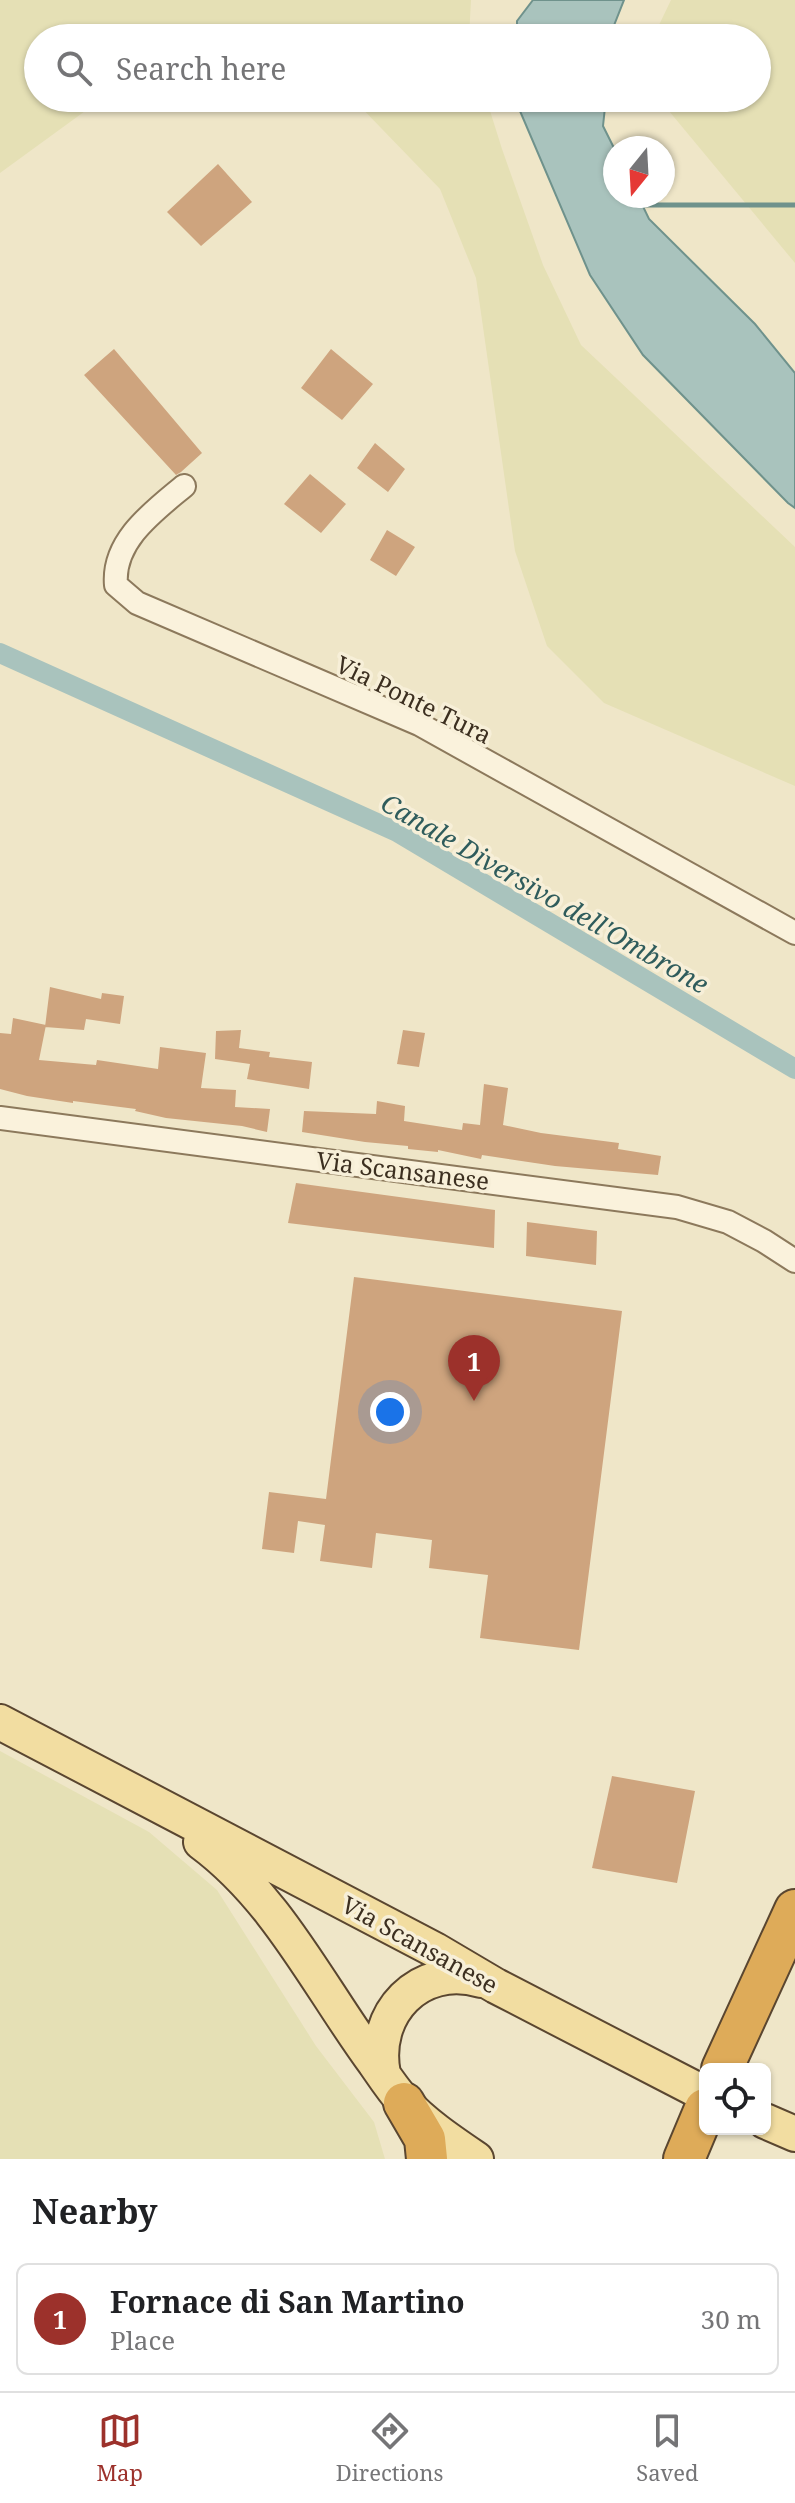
<!DOCTYPE html>
<html lang="en">
<head>
<meta charset="utf-8">
<style>
  :root { --surface:#fff; --page:#f6f6f6; --text:#202124; --muted:#757577; --line:#e0e0e0; --accent:#9c312b }
  body { margin:0; font-family:"Noto Serif",serif; background:var(--page); color:var(--text) }
  .controls { position:absolute; right:24px; bottom:24px; display:grid; overflow:hidden; border-radius:12px; box-shadow:0 2px 6px #0004 }
  .controls button { width:72px; height:72px; display:grid; place-items:center; padding:0; border:0; border-bottom:2px solid var(--line); background:var(--surface); color:var(--text); font:40px sans-serif }
  .compass { position:absolute; left:603px; top:136px; width:72px; height:72px; border-radius:50%; background:var(--surface); box-shadow:0 2px 6px #0004; rotate:198deg }
  .you { position:absolute; left:390px; top:1412px; width:28px; height:28px; margin:-20px; border:6px solid #fff; border-radius:50%; background:#1a73e8; box-shadow:0 0 0 12px #1a73e833 }
  .badge { display:grid; place-items:center; width:52px; height:52px; border-radius:50%; background:var(--accent); color:#fff; font-size:26px; font-weight:700 }
  .pin { position:absolute; translate:-50% -66px; filter:drop-shadow(0 2px 4px #0008) }
  .pin::after { content:''; position:absolute; top:42px; width:28px; height:24px; background:inherit; clip-path:polygon(0 0,100% 0,50% 100%) }
  .list { margin:0; padding:0; list-style:none }
  h2 { display:flex; justify-content:space-between; align-items:center; height:104px; margin:0; padding:0 32px; font-size:34px }
  h2 small { font-size:26px; font-weight:400; color:var(--muted) }
  .list li { display:grid; grid-template-columns:52px 1fr auto; gap:24px; align-items:center; box-sizing:border-box; height:112px; margin:0 16px 16px; padding:0 16px; border:2px solid var(--line); border-radius:12px }
  .list b { display:block; font-size:30px; white-space:nowrap }
  .list p { margin:0; font-size:26px; white-space:nowrap; color:var(--muted) }
  .list em { font-size:26px; font-style:normal; color:var(--muted) }
  .icon { flex:none; width:44px; height:44px; fill:none; stroke:currentColor; stroke-width:2; stroke-linecap:round; stroke-linejoin:round }
  .map { position:relative; flex:none; width:795px; height:2159px; overflow:hidden }
  .search { position:absolute; background:var(--surface); box-shadow:0 2px 6px #0004; left:24px; right:24px; top:24px; height:88px; display:flex; align-items:center; gap:20px; box-sizing:border-box; padding:0 28px; border-radius:44px; color:var(--muted); font-size:30px }
  .sheet { height:232px; background:var(--surface) }
  nav { display:flex; justify-content:space-around; align-items:center; box-sizing:border-box; height:112px; border-top:2px solid var(--line); background:var(--surface); font-size:22px; color:var(--muted) }
  nav a { display:grid; justify-items:center; gap:4px }
  nav .on { color:var(--accent) }
  .map>svg:first-child { display:block }
  .farmland { fill:#e5e0b5 }
  .water { fill:#a9c3bd; stroke:#6f928c; stroke-width:2 }
  .lines { fill:none; stroke-linecap:round; stroke-linejoin:round }
  .stream { stroke:#6f928c; stroke-width:5 }
  .canal { stroke:#a9c3bd; stroke-width:20 }
  .building { fill:#cea47e }
  .street-casing { stroke:#8c795c; stroke-width:26 }
  .primary-casing { stroke:#5a4630; stroke-width:38 }
  .highway-casing { stroke:#5a4630; stroke-width:44 }
  .street { stroke:#faf2dc; stroke-width:22 }
  .primary { stroke:#f2dda1; stroke-width:34 }
  .highway { stroke:#deab59; stroke-width:40 }
  .labels { text-anchor:middle; dominant-baseline:central; stroke-width:7; stroke-linejoin:round; paint-order:stroke }
  .street-label { font-size:24px; fill:#3c2f20; stroke:#f7efd8 }
  .water-label { font-size:26px; font-style:italic; fill:#2f5c5c; stroke:#f7efd8 }
</style>
</head>
<body>
<div class="map">
<svg width="795" height="2159" viewBox="0 0 795 2159">
  <rect width="100%" height="100%" fill="#efe6c8"/>
  <path class="farmland" d="M 0,0 L 471,0 L 469,38 L 38,38 L 38,98 L 103,98 L 0,173 Z
    M 671,0 L 795,0 L 795,263 L 664,105 L 663,98 L 757,98 L 757,38 L 659,38 L 659,25 Z
    M 352,98 L 486,98 L 502,149 L 543,265 L 581,345 L 795,547 L 795,786 L 604,703 L 547,646 L 515,551 L 476,278 L 440,189 Z
    M 0,1751 L 149,1832 L 217,1890 L 316,2046 L 374,2122 L 385,2159 L 0,2159 Z"/>
  <path class="water" d="M 533,0 L 624,0 L 613,28 L 612,38 L 517,38 L 517,21 Z
    M 517,98 L 606,98 L 603,126 L 615,150 L 615,196 L 638,196 L 649,219 L 755,324 L 795,373 L 795,508 L 788,503 L 643,355 L 590,275 L 517,104 Z"/>
  <g class="lines">
    <path class="stream" d="M 636,205 L 795,205"/>
    <path class="canal" d="M 0,653 L 397,832 L 795,1069"/>
  </g>
  <path class="building" d="M 218,164 L 252,202 L 201,246 L 167,212 Z
    M 114,349 L 202,453 L 181,472 L 176,475 L 84,375 Z
    M 331,349 L 373,384 L 342,420 L 301,388 Z
    M 375,443 L 405,469 L 388,492 L 357,468 Z
    M 310,474 L 346,504 L 321,533 L 284,504 Z
    M 387,530 L 415,547 L 396,576 L 370,560 Z
    M 50,987 L 101,999 L 102,993 L 124,996 L 120,1024 L 86,1019 L 84,1030 L 45,1027 Z
    M 13,1018 L 46,1025 L 39,1060 L 96,1065 L 97,1060 L 158,1069 L 160,1047 L 206,1053 L 201,1088 L 236,1090 L 235,1107 L 270,1109 L 267,1132 L 242,1126 L 166,1118 L 135,1111 L 136,1109 L 73,1101 L 73,1103 L 27,1096 L 0,1089 L 0,1033 L 11,1034 Z
    M 241,1030 L 239,1048 L 270,1052 L 269,1057 L 312,1062 L 309,1089 L 247,1079 L 250,1064 L 215,1059 L 216,1031 Z
    M 403,1030 L 425,1033 L 419,1067 L 397,1064 Z
    M 484,1084 L 508,1088 L 503,1125 L 541,1133 L 619,1143 L 618,1149 L 661,1156 L 658,1175 L 555,1166 L 482,1155 L 481,1159 L 438,1150 L 438,1152 L 408,1149 L 408,1146 L 365,1142 L 302,1132 L 304,1111 L 376,1114 L 377,1101 L 405,1106 L 404,1121 L 462,1130 L 463,1123 L 480,1125 Z
    M 296,1183 L 495,1210 L 494,1248 L 288,1223 Z
    M 527,1222 L 597,1231 L 596,1265 L 526,1256 Z
    M 354,1277 L 622,1311 L 579,1650 L 480,1638 L 488,1575 L 429,1568 L 432,1540 L 376,1533 L 372,1568 L 320,1561 L 325,1525 L 298,1521 L 294,1553 L 262,1549 L 269,1492 L 326,1499 Z
    M 612,1776 L 695,1791 L 677,1883 L 592,1868 Z"/>
  <g class="lines">
    <defs>
      <path id="street" d="M 184,486 C 154,511 112,541 116,585 L 137,603 L 419,724 L 795,933
        M 0,1118 L 677,1207 L 728,1222 L 764,1241 L 795,1261"/>
      <path id="primary" d="M 0,1722 L 435,1950 L 496,1986 L 705,2094
        M 201,1842 C 278,1899 319,1987 375,2063 C 384,2076 393,2090 404,2102 C 424,2124 451,2142 476,2159
        M 383,2074 C 371,2014 419,1962 481,1980
        M 765,2121 L 795,2134"/>
      <path id="highway" d="M 722,2069 L 795,1910
        M 404,2103 L 425,2139 L 427,2159
        M 684,2159 L 705,2109"/>
    </defs>
    <use href="#street" class="street-casing"/>
    <use href="#primary" class="primary-casing"/>
    <use href="#highway" class="highway-casing"/>
    <use href="#street" class="street"/>
    <use href="#primary" class="primary"/>
    <use href="#highway" class="highway"/>
  </g>
  <g class="labels">
    <g class="street-label">
      <text transform="translate(414 699) rotate(26)">Via Ponte Tura</text>
      <text transform="translate(403 1170) rotate(7)">Via Scansanese</text>
      <text transform="translate(420 1944) rotate(29)">Via Scansanese</text>
    </g>
    <g class="water-label">
      <text transform="translate(545 893) rotate(30)">Canale Diversivo dell'Ombrone</text>
    </g>
  </g>
</svg>
<div class="controls">
<button><svg class="icon" aria-label="locate" viewBox="0 0 24 24"><circle cx="12" cy="12" r="6"/><path d="M12 2v4M12 18v4M2 12h4M18 12h4"/></svg></button>
</div>
<svg class="compass" viewBox="-18 -18 36 36"><path d="M0-13l5 13h-10z" fill="#e53935"/><path d="M0 13l5-13h-10z" fill="#757577"/></svg>
<div class="you"></div>
<div class="pin badge" style="left:474px;top:1401px">1</div>
<div class="search"><svg class="icon" aria-label="search" viewBox="0 0 24 24"><circle cx="10" cy="10" r="6"/><path d="M15 15l6 6"/></svg>Search here</div>
</div>
<section class="sheet">
<h2>Nearby<small></small></h2>
<ul class="list">
<li><span class="badge">1</span><div><b>Fornace di San Martino</b><p>Place</p></div><em>30 m</em></li>
</ul>
</section>
<nav>
<a class="on"><svg class="icon" aria-label="map" viewBox="0 0 24 24"><path d="M3 6l6-2 6 2 6-2v14l-6 2-6-2-6 2zM9 4v14M15 6v14"/></svg>Map</a>
<a><svg class="icon" aria-label="directions" viewBox="0 0 24 24"><path d="M12 3l9 9-9 9-9-9zM9 14v-3h6M13 9l2 2-2 2"/></svg>Directions</a>
<a><svg class="icon" aria-label="saved" viewBox="0 0 24 24"><path d="M7 4h10v16l-5-4-5 4z"/></svg>Saved</a>
</nav>
</body>
</html>
